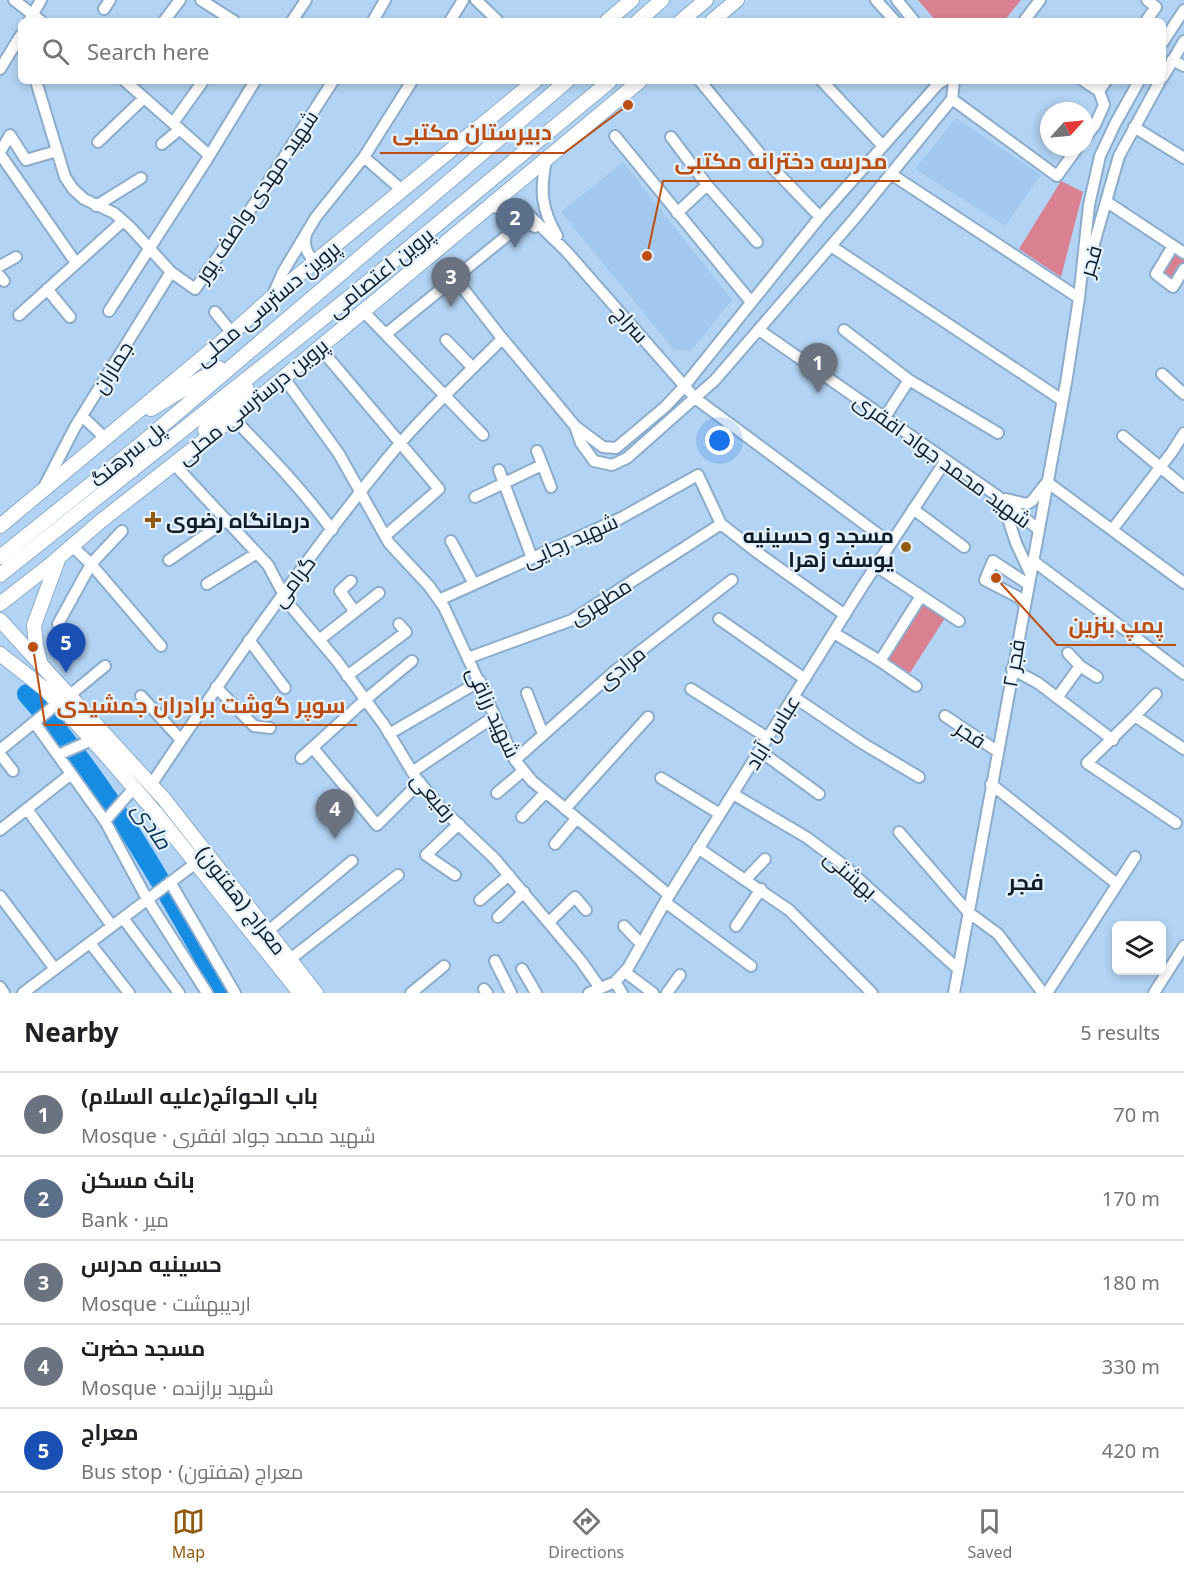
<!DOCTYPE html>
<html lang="en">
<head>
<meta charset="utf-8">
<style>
  :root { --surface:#fff; --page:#f2f2f2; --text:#202124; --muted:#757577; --line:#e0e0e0; --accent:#905a0f }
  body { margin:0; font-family:"Noto Sans",Cairo,sans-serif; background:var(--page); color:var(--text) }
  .controls { position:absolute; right:18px; bottom:18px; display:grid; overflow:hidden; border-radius:9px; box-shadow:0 3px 9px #0003 }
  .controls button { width:54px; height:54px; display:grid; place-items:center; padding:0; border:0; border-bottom:2px solid var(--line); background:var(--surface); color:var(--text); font:30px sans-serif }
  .compass { position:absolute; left:1040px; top:102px; width:54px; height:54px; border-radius:50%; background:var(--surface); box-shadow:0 3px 9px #0003; rotate:63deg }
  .you { position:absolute; left:720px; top:441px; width:21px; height:21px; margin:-15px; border:4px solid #fff; border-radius:50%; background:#1a73e8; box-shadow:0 0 0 9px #1a73e833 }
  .badge { display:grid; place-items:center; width:39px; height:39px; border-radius:50%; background:var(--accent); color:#fff; font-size:20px; font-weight:700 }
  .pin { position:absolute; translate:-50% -50px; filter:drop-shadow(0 2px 3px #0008) }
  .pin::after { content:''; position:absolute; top:32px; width:21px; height:18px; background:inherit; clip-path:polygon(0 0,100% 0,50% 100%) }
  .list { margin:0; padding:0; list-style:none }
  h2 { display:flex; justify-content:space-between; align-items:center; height:78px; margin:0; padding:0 24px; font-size:26px }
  h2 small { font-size:20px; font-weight:400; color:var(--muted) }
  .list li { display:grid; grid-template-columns:39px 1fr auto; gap:18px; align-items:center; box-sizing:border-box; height:84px; padding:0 24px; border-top:2px solid var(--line) }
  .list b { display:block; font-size:22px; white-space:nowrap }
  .list p { margin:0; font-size:20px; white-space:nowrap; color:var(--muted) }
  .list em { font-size:20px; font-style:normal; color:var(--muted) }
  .icon { flex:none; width:33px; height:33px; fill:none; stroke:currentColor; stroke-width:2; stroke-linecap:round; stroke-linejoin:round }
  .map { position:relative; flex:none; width:1184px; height:993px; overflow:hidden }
  .search { position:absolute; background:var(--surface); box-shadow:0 3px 9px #0003; left:18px; right:18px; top:18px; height:66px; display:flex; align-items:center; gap:15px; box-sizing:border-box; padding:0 21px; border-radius:9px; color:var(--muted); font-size:22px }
  .sheet { height:498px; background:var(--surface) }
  nav { display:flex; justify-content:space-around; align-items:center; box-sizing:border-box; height:84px; border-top:2px solid var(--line); background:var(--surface); font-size:16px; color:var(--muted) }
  nav a { display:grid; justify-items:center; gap:3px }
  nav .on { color:var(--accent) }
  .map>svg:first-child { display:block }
  .built { fill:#a2c8ee }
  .green { fill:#d98091 }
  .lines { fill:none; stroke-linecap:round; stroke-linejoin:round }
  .river { stroke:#168ce2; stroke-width:20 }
  .minor-casing { stroke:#8caccb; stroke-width:14 }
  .major-casing { stroke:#8caccb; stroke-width:16 }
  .minor { stroke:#fff; stroke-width:10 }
  .major { stroke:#fff; stroke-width:14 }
  .poi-dot { fill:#905a0f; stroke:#e4f2ff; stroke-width:2 }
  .labels { text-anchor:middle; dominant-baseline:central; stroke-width:4.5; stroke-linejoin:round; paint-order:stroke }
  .street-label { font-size:21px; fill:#0f1b26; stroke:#e4f2ff }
  .poi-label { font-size:21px; font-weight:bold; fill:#0f1b26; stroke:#e4f2ff; text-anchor:start }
  .water-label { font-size:22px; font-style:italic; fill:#043152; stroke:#e4f2ff }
  .neighbourhood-label { font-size:22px; font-weight:bold; fill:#0f1b26; stroke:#e4f2ff }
  .leader { fill:none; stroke:#bd4d11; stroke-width:2 }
  .callout-dot { fill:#bd4d11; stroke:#e4f2ff; stroke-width:2 }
  .callout-label { font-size:22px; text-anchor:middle; font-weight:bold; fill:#bd4d11; stroke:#e4f2ff; stroke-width:4.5; stroke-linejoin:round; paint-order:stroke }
</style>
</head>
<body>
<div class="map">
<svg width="1184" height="993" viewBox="0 0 1184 993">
  <rect width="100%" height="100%" fill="#b2d3f3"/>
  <path class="built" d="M 956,118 L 1041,175 L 1005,226 L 915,169 Z
    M 623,162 L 732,300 L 691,351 L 674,350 L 561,212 Z"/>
  <path class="green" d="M 918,0 L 1021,0 L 1004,21 L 936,21 Z
    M 1061,181 L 1083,192 L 1061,277 L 1019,249 Z
    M 1174,250 L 1184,258 L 1184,263 L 1173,282 L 1161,273 Z
    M 923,604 L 945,618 L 908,676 L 885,659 Z"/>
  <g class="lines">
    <path class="river" d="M 27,694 C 107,784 166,888 224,993"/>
    <defs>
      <path id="minor" d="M 14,0 L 41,21
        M 201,0 L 234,21
        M 476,0 L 498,21
        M 876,0 L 895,21
        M 897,0 L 914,21
        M 104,9 L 110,0
        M 29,21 L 41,0
        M 164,21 L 180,0
        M 292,21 L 306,0
        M 373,21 L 385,0
        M 450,21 L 463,0
        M 1024,21 L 1040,0
        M 1146,21 L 1156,7 L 1147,0
        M 1163,42 L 1184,10
        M 1172,60 L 1184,66
        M 0,69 L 21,35
        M 1163,77 L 1184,41
        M 36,81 L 65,177 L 73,189 L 84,199 L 114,213 L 130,227 L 171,272 L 75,427 L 43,489
        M 125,81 L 209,155
        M 700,81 L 766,161 L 820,217
        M 822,81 L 882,145
        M 1084,81 L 1099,91
        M 952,99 L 1057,176 L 1078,147
        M 173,123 L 203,81
        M 1134,127 L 1184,158
        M 615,136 L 751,302
        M 671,137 L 707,185 L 757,242
        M 1085,138 L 1095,125 L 1104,105 L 1099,91 L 1106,81
        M 98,142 L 144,98
        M 162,144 L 180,129
        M 0,152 L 10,135 L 26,160 L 57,151
        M 0,154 L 76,263
        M 364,157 L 403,191
        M 546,160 C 540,191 541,208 557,236
        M 891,174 L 1079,298
        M 1107,202 L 1184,253
        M 96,206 L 141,178
        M 490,207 L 514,209 L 528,214 L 566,251 L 695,398 L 890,543
        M 677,213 L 707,185
        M 306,235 C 303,246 307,254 315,262
        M 831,246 L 1062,400
        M 1173,246 L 1156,274 L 1173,287 L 1184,269
        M 0,266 L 16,257
        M 171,272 L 195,289 L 245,218 L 333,81
        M 1086,272 L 1119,156 L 1160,81
        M 0,276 L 4,281
        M 455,278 L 501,337 L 575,426 L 603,447 L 616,448 L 665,407 L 681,390 L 820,217 L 938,84 L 943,81
        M 47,289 L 70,317
        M 272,297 L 283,272 L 316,217 L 364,157 L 412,81
        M 109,311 L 206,161 L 255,81
        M 215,312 L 232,333
        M 364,312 L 483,435
        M 19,315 L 123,221
        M 759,330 L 996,495 L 1038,529
        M 844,330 L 909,380 L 998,433
        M 386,334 L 525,221 L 535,227
        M 446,340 L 473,368
        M 320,348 L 439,489 L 385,536
        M 1162,374 L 1184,394
        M 284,378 L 339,454 L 389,543 L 429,586 L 444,607 L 515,760 L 532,781 L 669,895
        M 82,416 L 105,438
        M 885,417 L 909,380
        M 233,418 C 268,454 302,489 332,530
        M 575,426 L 581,443 L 594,461 L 612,465 L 627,458 L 715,380 L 855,218 L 952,99 L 954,81
        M 1123,436 L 1184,487
        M 537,451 L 551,487
        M 174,464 L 268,565 L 288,603 L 337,661 L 384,725 L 416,778 L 441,808 L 494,858 L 581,961 L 600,988
        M 499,470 L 532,558
        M 475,497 L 542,465
        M 1006,499 L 1027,504 L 1032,501 L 1047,482 L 1184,583
        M 1001,503 L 1005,509 L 1016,543 L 1030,573
        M 913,509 L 964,547
        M 1112,530 L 1172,452 L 1184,433
        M 451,541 L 474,584
        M 72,546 L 91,564 L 161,646
        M 169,560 L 227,520
        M 1032,560 L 1184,674
        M 876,566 L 959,621
        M 351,581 L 340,591 L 355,612
        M 207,584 L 257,553
        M 439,600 L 621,518 L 698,475 L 721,524 L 758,553 L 845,615
        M 1024,603 L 1018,597 L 985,580 L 993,561 L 1028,584
        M 719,619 L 805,679
        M 58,624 L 91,564 L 122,531
        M 834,633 L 880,661 L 916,686
        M 249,640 L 285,688
        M 319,640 L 379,593
        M 1068,653 L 1080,666 L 1097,677
        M 468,658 L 572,620 L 721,524
        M 880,661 L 921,596
        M 1012,669 L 1038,683 L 1113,740
        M 347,676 L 406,632 L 399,624
        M 216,687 L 254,726 L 270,728
        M 691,689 L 768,738
        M 527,693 L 543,734
        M 70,695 L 105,666
        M 141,696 L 181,740
        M 794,697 L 862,743 L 919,777
        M 1057,698 L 1080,666
        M 945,716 L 997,751
        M 1135,716 L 1156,694
        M 34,722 L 105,821 L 147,899 L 207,993
        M 389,734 L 480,681
        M 313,748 L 377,825 L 420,782
        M 0,750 L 58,703
        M 760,751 L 819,794
        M 0,754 L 13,771
        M 58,755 L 92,740
        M 301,758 L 365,700 L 412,661
        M 515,760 L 616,670 L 732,580
        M 412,772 L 495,716
        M 661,778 L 720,814
        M 991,784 L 1117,884
        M 151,785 C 225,674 301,564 386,460 C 421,417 463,378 502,339
        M 497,793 L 523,771
        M 733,794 L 806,837 L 841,863 L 958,969
        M 27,809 L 112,926
        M 565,809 L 648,717
        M 522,817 L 545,793
        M 105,821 L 134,788
        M 1176,823 L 1087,763 L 1135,716 L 1184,749
        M 0,830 L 71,774
        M 899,832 L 968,912 L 998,934 L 1043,993
        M 555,844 L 576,819
        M 698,848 L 789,910 L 872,993
        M 455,875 L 426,855 L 459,824
        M 746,879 L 765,859
        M 170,882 L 235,993
        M 0,896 L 55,969
        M 480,900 L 509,875
        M 665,902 L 751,966
        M 498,917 L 524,892
        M 123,918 L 179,993
        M 549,922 L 575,897 L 586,910
        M 624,926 L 641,944
        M 736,926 L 761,889
        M 267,932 L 352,861
        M 90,943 L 129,993
        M 289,960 L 398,875
        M 495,961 L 511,993
        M 522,969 L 536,993
        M 625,972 L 653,993
        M 615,982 L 622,993
        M 0,987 L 4,993
        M 484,989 L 487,993
        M 23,993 L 196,863
        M 411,993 L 444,966
        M 589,993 L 615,982 L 628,968 L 665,902 L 862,587 L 946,460
        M 667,993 L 680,975
        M 954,993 L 1067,377 L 1079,298 L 1089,205 L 1100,156 L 1115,124 L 1139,81
        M 1047,993 L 1135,857
        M 1154,993 L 1184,946"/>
      <path id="major" d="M 607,21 L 632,0
        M 638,21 L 662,0
        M 681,21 L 706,0
        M 712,21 L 737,0
        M 151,409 L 219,368
        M 205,430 L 247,389
        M 0,526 L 232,333 L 272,297 L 535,81
        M 0,557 L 136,448 L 567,81
        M 0,575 L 351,296 L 610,81
        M 0,604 L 50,565 L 101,521 L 271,388 L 640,81
        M 0,620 L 164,799 L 316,993
        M 0,654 L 46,690 L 104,753 L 155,812 L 300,993
        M 40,662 L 36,646 L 34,625 L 59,557"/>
    </defs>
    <use href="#minor" class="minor-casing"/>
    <use href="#major" class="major-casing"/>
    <use href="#minor" class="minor"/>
    <use href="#major" class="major"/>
  </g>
  <g class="poi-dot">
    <path d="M150 511h6v6h6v6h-6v6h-6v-6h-6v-6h6z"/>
    <circle cx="906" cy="547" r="6"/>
  </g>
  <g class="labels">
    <g class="street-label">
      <text transform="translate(256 196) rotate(-56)">شهید مهدی واصف پور</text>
      <text transform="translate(1090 261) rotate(-73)">فجر</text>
      <text transform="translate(380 272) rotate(-39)">پروین اعتصامی</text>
      <text transform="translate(267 303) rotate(-40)">پروین دسترسی محلی</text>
      <text transform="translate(631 324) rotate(48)">سراج</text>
      <text transform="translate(112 367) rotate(-58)">جماران</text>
      <text transform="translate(252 401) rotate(-39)">پروین درسترسی محلی</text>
      <text transform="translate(127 454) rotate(-39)">پل سرهنگ</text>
      <text transform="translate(943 460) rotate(36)">شهید محمد جواد افقری</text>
      <text transform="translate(570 540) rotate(-24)">شهید رجایی</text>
      <text transform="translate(293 581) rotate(-53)">گرامی</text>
      <text transform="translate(600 601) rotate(-32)">مطهری</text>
      <text transform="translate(1013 663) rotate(-80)">فجر ۲</text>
      <text transform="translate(621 667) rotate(-39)">مرادی</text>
      <text transform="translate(494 712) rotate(65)">شهید رزاقی</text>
      <text transform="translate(772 732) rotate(-58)">عباس آباد</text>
      <text transform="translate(971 734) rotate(34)">فجر</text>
      <text transform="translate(434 796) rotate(49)">رفیعی</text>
      <text transform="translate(851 874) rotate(41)">بهشتی</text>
      <text transform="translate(242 900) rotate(52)">معراج (هفتون)</text>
    </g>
    <g class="poi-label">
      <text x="166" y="520">درمانگاه رضوی</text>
      <text x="894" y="535" text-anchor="end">مسجد و حسینیه<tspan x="894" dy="24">یوسف زهرا</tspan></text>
    </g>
    <g class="water-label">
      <text transform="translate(153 825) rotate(56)">مادی</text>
    </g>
    <g class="neighbourhood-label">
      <text x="1026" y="881">فجر</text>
    </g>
  </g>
  <path class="leader" d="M628 105L564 153H380M647 256L663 181H900M996 578L1057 645H1176M33 647L45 725H357"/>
  <g class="callout-dot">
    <circle cx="628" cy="105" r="6"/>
    <circle cx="647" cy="256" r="6"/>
    <circle cx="996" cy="578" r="6"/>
    <circle cx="33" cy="647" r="6"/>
  </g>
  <g class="callout-label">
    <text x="472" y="140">دبیرستان مکتبی</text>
    <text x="781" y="169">مدرسه دخترانه مکتبی</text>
    <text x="1116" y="633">پمپ بنزین</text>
    <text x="201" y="713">سوپر گوشت برادران جمشیدی</text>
  </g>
</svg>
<div class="controls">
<button><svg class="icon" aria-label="layers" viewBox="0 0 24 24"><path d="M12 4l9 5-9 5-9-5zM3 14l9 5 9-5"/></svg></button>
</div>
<svg class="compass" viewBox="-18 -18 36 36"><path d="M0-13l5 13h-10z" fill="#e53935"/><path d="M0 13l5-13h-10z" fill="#757577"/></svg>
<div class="you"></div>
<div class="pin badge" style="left:818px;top:393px;background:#6b7280">1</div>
<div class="pin badge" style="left:515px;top:248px;background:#5c6f8a">2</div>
<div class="pin badge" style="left:451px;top:307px;background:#6b7280">3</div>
<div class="pin badge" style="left:335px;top:839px;background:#6b7280">4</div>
<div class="pin badge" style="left:66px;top:673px;background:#1a4fb4">5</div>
<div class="search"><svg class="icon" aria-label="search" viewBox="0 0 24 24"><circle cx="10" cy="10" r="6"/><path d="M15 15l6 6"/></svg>Search here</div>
</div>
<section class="sheet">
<h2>Nearby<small>5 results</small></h2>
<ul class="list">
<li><span class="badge" style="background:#6b7280">1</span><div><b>باب الحوائج(علیه السلام)</b><p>Mosque · شهید محمد جواد افقری</p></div><em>70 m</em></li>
<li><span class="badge" style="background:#5c6f8a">2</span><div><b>بانک مسکن</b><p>Bank · میر</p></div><em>170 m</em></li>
<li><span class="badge" style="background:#6b7280">3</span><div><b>حسینیه مدرس</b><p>Mosque · اردیبهشت</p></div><em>180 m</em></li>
<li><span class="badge" style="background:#6b7280">4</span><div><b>مسجد حضرت</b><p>Mosque · شهید برازنده</p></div><em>330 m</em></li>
<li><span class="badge" style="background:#1a4fb4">5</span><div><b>معراج</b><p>Bus stop · معراج (هفتون)</p></div><em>420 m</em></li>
</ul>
</section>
<nav>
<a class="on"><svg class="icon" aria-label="map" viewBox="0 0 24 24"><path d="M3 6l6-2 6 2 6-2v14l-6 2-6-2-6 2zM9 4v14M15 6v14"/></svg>Map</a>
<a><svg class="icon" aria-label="directions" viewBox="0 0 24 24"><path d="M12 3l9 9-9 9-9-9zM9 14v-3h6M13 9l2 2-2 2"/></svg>Directions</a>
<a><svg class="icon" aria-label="saved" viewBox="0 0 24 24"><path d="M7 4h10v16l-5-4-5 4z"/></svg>Saved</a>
</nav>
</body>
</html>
